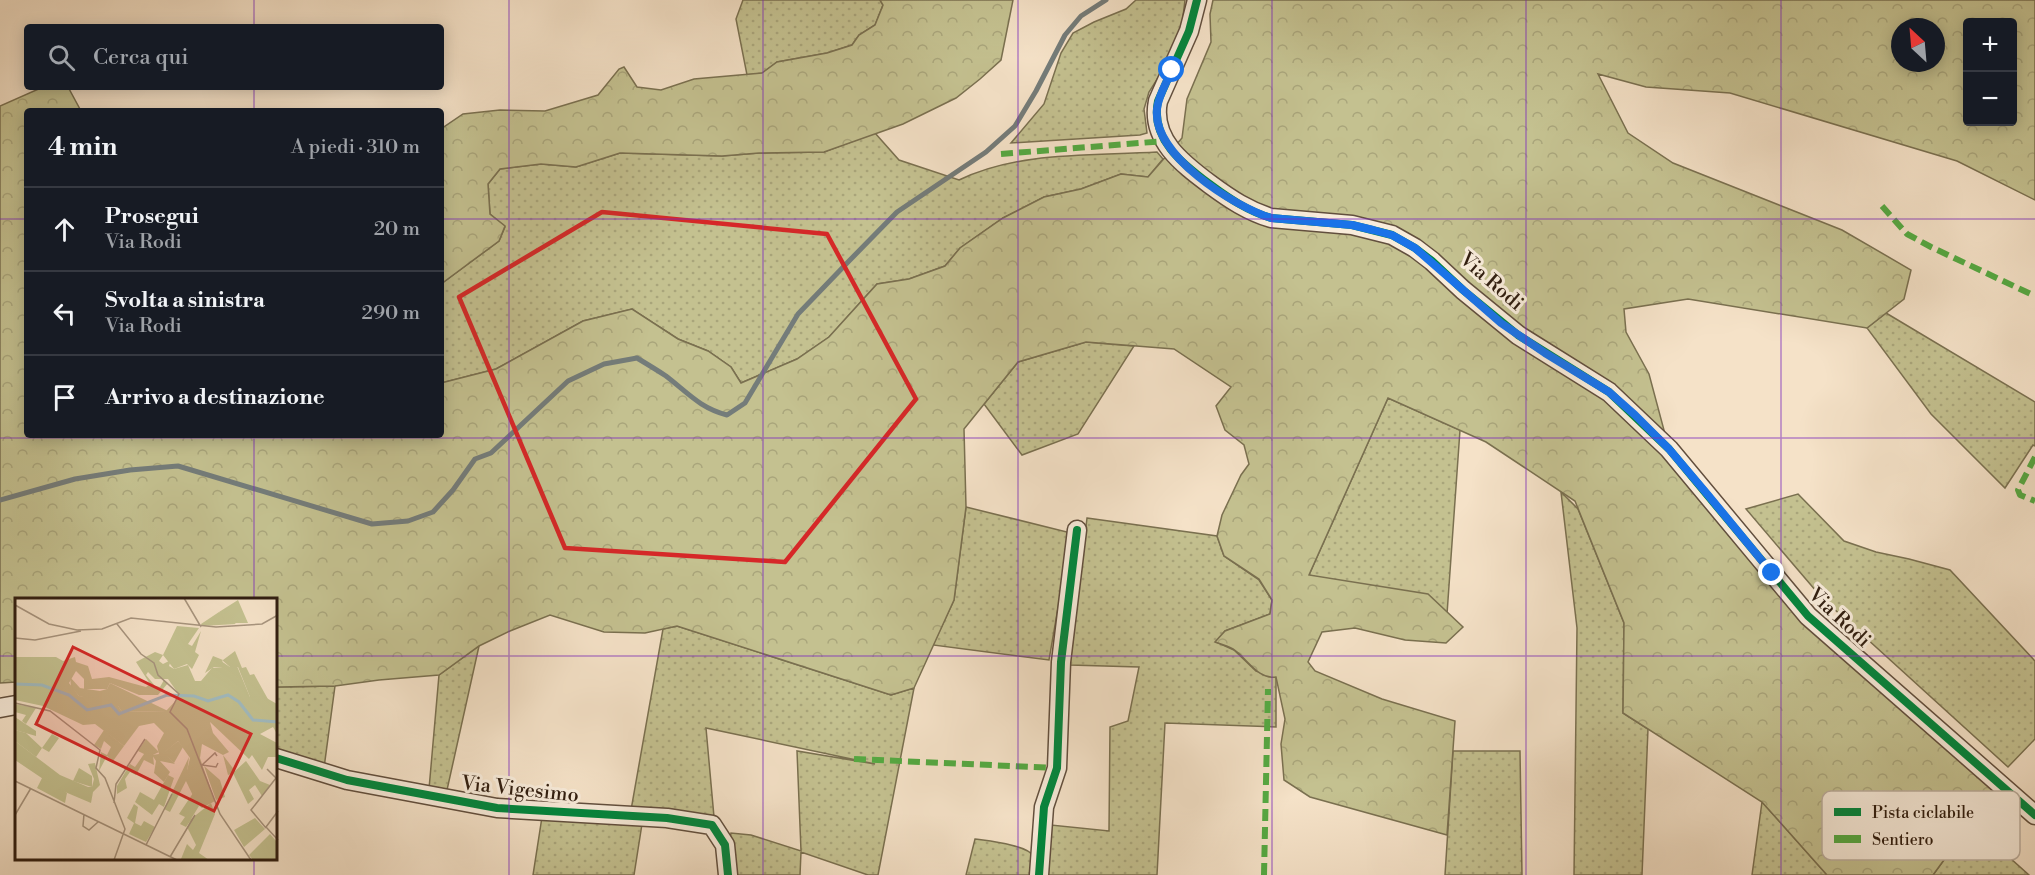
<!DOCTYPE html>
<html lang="it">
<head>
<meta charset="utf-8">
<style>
  :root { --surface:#171b24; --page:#20242c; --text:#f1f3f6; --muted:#9ea1a6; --line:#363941 }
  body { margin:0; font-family:"Libre Bodoni",serif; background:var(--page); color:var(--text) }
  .controls { position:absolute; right:18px; top:18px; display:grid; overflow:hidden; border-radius:6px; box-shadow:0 3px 15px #0003 }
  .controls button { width:54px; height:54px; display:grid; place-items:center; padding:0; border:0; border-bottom:2px solid var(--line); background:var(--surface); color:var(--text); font:30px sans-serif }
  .compass { position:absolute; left:1891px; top:18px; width:54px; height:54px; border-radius:50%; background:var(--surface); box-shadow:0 3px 15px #0003; rotate:334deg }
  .stop { position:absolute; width:18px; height:18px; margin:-14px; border:4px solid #1a73e8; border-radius:50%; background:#fff }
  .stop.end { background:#1a73e8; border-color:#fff; box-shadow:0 2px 6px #0008 }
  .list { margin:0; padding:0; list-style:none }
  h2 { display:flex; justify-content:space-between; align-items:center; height:78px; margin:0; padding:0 24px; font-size:26px }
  h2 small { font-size:20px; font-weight:400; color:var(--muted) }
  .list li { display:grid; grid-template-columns:39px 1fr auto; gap:18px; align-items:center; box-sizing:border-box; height:84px; padding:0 24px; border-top:2px solid var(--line) }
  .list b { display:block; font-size:22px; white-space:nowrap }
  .list p { margin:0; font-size:20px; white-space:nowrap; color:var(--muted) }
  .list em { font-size:20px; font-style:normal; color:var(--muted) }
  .icon { flex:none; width:33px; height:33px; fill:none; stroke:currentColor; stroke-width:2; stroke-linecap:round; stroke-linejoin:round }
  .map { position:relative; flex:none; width:2035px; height:875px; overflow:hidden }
  .search { position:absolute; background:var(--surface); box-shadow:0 3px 15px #0003; left:24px; top:24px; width:420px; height:66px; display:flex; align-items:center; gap:15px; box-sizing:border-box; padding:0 21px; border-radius:6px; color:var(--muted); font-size:22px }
  .panel { position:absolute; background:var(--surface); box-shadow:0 3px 15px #0003; left:24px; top:108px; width:420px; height:330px; border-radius:6px }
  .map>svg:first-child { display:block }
  .grass { fill:url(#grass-dots); stroke:#7a7050; stroke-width:1.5 }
  .forest { fill:url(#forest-crowns); stroke:#7a7050; stroke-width:1.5; fill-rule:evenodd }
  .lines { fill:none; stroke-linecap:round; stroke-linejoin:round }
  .stream { stroke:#747c7a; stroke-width:5 }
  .minor-casing { stroke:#624f3e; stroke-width:21 }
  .minor { stroke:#f8ecdb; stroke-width:18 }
  .quiet { stroke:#54aa42; stroke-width:6; stroke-dasharray:12 6; stroke-linecap:butt }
  .cycleway-casing { stroke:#f8ecdb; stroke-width:11 }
  .cycleway { stroke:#00873e; stroke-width:8 }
  .route { stroke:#1a73e8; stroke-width:8 }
  .marked { fill:none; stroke:#d62828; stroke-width:4.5; stroke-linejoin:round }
  .grid { fill:none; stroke:#7b2cbf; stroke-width:1.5; stroke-opacity:0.55 }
  .labels { text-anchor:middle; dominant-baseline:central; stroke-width:6; stroke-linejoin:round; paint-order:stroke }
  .street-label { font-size:20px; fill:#311e10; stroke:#f8ecdb }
  .inset-river { fill:none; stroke:#a1bbc0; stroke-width:3 }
  .inset-road { fill:none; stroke:#a7947e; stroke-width:1.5 }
  .view { fill:#d62828; fill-opacity:0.15; stroke:#d62828; stroke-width:3 }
  .inset-edge { fill:none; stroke:#311e10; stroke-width:3 }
  .key { fill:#f8ecdb; stroke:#bcae9e; stroke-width:1.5 }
  .key-label { font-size:16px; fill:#311e10 }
</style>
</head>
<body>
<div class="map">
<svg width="2035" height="875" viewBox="0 0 2035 875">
  <defs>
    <pattern id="grass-dots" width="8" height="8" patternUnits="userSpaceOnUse" patternTransform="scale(1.5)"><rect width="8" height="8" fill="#c4c190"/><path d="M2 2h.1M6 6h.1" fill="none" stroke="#a9a57b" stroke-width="1.8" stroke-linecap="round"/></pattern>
    <pattern id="forest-crowns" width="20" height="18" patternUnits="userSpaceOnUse" patternTransform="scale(1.5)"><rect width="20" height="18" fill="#c4c190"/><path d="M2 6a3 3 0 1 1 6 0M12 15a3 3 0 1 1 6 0" fill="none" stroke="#a9a57b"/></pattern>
  </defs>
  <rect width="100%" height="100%" fill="#f5e2c8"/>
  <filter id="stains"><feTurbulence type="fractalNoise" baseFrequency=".00333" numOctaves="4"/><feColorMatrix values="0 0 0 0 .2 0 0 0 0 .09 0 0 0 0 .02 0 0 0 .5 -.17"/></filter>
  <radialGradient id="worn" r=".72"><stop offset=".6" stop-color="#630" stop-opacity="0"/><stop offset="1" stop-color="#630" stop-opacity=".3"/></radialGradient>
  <path class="grass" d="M 743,0 L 880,0 L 883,5 L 875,25 L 859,35 L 852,45 L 827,53 L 777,62 L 763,73 L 747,75 L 736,19 Z
    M 1136,0 L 1185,0 L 1182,25 L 1163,70 L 1149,92 L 1144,109 L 1147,133 L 1140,135 L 1011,143 L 1044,104 L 1061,53 L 1073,33 L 1094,22 L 1126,9 Z
    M 875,133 L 899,160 L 959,180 C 1019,151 1091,156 1157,152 L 1163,159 L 1148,177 L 1121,174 L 1081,189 L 1044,197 L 1003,218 L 960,248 L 945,266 L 909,279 L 877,284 L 829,337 L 797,359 L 741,383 L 731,367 L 708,351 L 678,339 L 632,309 L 583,321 L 496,369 L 441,383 L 441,284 L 499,241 L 505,227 L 490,214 L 488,184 L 500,169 L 541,164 L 576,167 L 620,153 L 722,156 L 759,153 L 824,152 Z
    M 1886,313 L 2035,402 L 2035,446 L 2033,445 L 2005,488 L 1931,414 L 1867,328 Z
    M 1086,342 L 1134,346 L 1078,434 L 1022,455 L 984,404 L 1018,362 Z
    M 1388,398 L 1460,430 L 1447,614 L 1309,575 Z
    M 1561,492 L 1578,509 L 1624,623 L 1623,713 L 1648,729 L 1642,875 L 1574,875 L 1577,628 Z
    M 1798,494 L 1844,541 L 1876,552 L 1909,559 L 1950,570 L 2035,661 L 2035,739 L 2008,767 L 1822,598 L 1746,509 Z
    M 966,507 L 1071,533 L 1049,660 L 933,645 L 954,600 Z
    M 1087,518 L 1217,536 L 1224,556 L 1259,580 L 1272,600 L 1270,614 L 1225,631 L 1216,642 L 1234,650 L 1256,671 L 1276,677 L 1276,727 L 1165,723 L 1157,875 L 1048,875 L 1051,825 L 1109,831 L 1110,727 L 1128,721 L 1139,667 L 1070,665 Z
    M 677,626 L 891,695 L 914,688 L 878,875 L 868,875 L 801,852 L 800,875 L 733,875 L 729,844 L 731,833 L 751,835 L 801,851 L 797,751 L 875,764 L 706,728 L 714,817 L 631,810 L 663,629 Z
    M 479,646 L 447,790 L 429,789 L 439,675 Z
    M 335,686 L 324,768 L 276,749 L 277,687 Z
    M 1453,751 L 1520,751 L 1522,875 L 1445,875 Z
    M 1762,802 L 1827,875 L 1752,875 Z
    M 542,817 L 642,824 L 634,875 L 533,875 Z
    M 1971,823 L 2029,875 L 1933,875 Z
    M 975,839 C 988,841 1028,845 1033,856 C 1035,861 1033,869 1033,875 L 966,875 Z"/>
  <path class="forest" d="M 880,0 L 1013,0 L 1001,60 L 980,79 L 956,98 L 903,124 L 824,152 L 759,153 L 722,156 L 620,153 L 576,167 L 541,164 L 500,169 L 488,184 L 490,214 L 505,226 L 499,241 L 441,284 L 441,129 L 463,114 L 500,110 L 545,111 L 598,95 L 619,69 L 624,67 L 637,87 L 661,90 L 694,79 L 762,73 L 777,62 L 827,53 L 852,45 L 859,35 L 875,25 L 883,5 Z
    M 1213,0 L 2035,0 L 2035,200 L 1957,161 L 1730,93 L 1646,87 L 1598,74 L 1628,133 L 1673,163 L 1842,230 L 1911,270 L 1904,299 L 1867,328 L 1688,299 L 1624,309 L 1626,332 L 1649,374 L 1669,449 L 1772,573 L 2000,783 L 1933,875 L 1827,875 L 1762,802 L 1623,713 L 1624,623 L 1575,501 L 1486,442 L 1388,398 L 1309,575 L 1428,594 L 1463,627 L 1446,643 L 1405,640 L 1355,628 L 1322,632 L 1308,662 L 1315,671 L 1382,699 L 1455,721 L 1447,835 L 1310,797 L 1284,780 L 1281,744 L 1285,719 L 1276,677 C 1258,680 1247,658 1233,649 C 1228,646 1221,644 1215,642 L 1225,631 L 1270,614 L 1272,600 L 1259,579 L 1224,556 L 1217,536 L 1222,515 L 1241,475 L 1249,464 L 1244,445 L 1225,430 L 1216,406 L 1231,387 L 1174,349 L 1086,342 L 1018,362 L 964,429 L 966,507 L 954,600 L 914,688 L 891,695 L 677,626 L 645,633 L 604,632 L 550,615 L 510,631 L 479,646 L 439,675 L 379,680 L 335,686 L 277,687 L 276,599 L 16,599 L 16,682 L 0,683 L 0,106 L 43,87 L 68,87 L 81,111 L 27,111 L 27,435 L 441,435 L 441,383 L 496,369 L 583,321 L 632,309 L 678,339 L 708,351 L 731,367 L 741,383 L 797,359 L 829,337 L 877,284 L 909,279 L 945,266 L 960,248 L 1003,218 L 1044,197 L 1081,189 L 1121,174 L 1148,177 L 1182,138 L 1187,99 L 1211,42 L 1210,14 ZM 1968,22 L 2012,22 L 2012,122 L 1968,122 ZM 1900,27 L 1936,27 L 1936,63 L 1900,63 Z"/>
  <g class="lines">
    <path class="stream" d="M 0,500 L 75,479 L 130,470 L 178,466 L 372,524 L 408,521 L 433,512 L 453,490 L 475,459 L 491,453 L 568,381 L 604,364 L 637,358 C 647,364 657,370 666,376 C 688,393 700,408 727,415 L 745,403 L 798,314 L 849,261 L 897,212 L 986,152 L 1015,126 L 1036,91 L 1065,35 L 1081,16 L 1106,0"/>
    <defs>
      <path id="minor" d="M 1197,0 L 1189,31 L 1158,101 C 1150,140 1183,164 1211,185 C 1230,199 1248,211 1271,218 L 1352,225 L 1392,235 L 1415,248 L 1432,261 L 1463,290 L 1518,335 L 1609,392 L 1669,449 L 1808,616 L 2035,815
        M 0,708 L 16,705
        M 276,758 L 347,780 L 497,808 L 667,818 L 712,825 L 725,845 L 728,875
        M 1039,875 L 1044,807 L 1057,768 L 1061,662 L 1077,530"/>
    </defs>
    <use href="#minor" class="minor-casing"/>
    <use href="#minor" class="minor"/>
    <path class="quiet" d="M 1001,154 L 1165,141
      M 1882,206 L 1907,234 L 1931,247 L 2035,296
      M 2035,457 L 2018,490 L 2020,495 L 2035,501
      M 854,759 L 1057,768
      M 1264,875 L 1268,689"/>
    <defs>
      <path id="cycleway" d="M 1197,0 L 1189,31 L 1158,101 C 1150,140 1183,164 1211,185 C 1230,199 1248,211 1271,218 L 1352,225 L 1392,235 L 1415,248 L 1432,261 L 1463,290 L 1518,335 L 1609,392 L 1669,449 L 1808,616 L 2035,815
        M 276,758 L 347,780 L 497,808 L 667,818 L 712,825 L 725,845 L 728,875
        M 1039,875 L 1044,807 L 1057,768 L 1061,662 L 1077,530"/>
    </defs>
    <use href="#cycleway" class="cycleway-casing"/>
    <use href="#cycleway" class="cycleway"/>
  </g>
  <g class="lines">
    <path class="route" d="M 1172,70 C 1167,82 1158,96 1157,109 C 1152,155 1233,206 1271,218 L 1352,225 L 1373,230 L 1392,235 L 1415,248 L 1501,323 L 1545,353 L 1609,392 L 1635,415 L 1669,449 L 1708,495 L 1772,573"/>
  </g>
  <path class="marked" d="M 602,212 L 827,234 L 916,399 L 785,562 L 565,548 L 459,297 Z"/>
  <path class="grid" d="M 254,0 L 254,27M 509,0 L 509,875M 763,0 L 763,875M 1018,0 L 1018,875M 1272,0 L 1272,875M 1526,0 L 1526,875M 1781,0 L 1781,875M 254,87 L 254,111M 0,219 L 27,219M 441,219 L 2035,219M 254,435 L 254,599M 0,438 L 2035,438M 0,656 L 16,656M 276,656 L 2035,656M 254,858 L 254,875"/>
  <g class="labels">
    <g class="street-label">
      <text transform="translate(1491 282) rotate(41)">Via Rodi</text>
      <text transform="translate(1839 618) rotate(43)">Via Rodi</text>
      <text transform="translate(520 790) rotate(6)">Via Vigesimo</text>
    </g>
  </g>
  <g transform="translate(15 598)">
    <rect width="262" height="262" fill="#f5e2c8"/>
    <path d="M 204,14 L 221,26 L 187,28 L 186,26 ZM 162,28 L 184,30 L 173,46 L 177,48 L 186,33 L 180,54 L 184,57 L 177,71 L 172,66 L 159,71 L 148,57 ZM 220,53 L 227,70 L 231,69 L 235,77 L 239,76 L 254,103 L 235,99 L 223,69 L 215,69 L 207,62 L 209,69 L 199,69 L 190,75 L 198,58 L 208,62 ZM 55,79 L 65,90 L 85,93 L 92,91 L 95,85 L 153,113 L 107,114 L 103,108 L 64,98 L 56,89 ZM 0,106 L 21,110 L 11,126 L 7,123 L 11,117 L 0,114 ZM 0,132 L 11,135 L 27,150 L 37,136 L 44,140 L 34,154 L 27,150 L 21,159 L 0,143 ZM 89,132 L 109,148 L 98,163 L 92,158 L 84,173 L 86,154 L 92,157 L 96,149 L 89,143 L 86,151 L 79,147 ZM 131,141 L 144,154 L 138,157 L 139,167 L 129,162 L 121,177 L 115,174 L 110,181 L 112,190 L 102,196 L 102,188 L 115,166 L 120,169 L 129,156 L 123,153 ZM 163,143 L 168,149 L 159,165 L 148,155 ZM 208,157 L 220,173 L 231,163 L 245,183 L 255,187 L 247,198 L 240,187 L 234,192 L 239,201 L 233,206 L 218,175 L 213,177 ZM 174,159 L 171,183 L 155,214 L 149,211 ZM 189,168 L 205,182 L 210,199 L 201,202 ZM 64,170 L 77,178 L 77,189 L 58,183 ZM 153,177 L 159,180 L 149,209 L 144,206 L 137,217 L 120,204 L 125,194 L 139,202 ZM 28,178 L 52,195 L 50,205 L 22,190 ZM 178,195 L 184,208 L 176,221 L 196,205 L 200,216 L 184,255 L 194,262 L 166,261 L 172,246 L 178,252 L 181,247 L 172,229 L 176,222 L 171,229 L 165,226 L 170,219 L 164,216 ZM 119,206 L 123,209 L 120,225 L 126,228 L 129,223 L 140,229 L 131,244 L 114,236 L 119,225 L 112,220 ZM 240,220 L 250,231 L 229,249 L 219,232 ZM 255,236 L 262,244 L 262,261 L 238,262 L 234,257 Z" fill="#c4c190"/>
    <path d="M 223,2 L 233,25 L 212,25 L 204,14 ZM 140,54 L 148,57 L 144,63 L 148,66 L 156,62 L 154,68 L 159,71 L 173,67 L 180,83 L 186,83 L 197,70 L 208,69 L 206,63 L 215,69 L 222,68 L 235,99 L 248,98 L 262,106 L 262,136 L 258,129 L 245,136 L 262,145 L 262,159 L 253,159 L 247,172 L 237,157 L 234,161 L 195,124 L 198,135 L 214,154 L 208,157 L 187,146 L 185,160 L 200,203 L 187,210 L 182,206 L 170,181 L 175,160 L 163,143 L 149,155 L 160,166 L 145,163 L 155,174 L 149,184 L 139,175 L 141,163 L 137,157 L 144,156 L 142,148 L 149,135 L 139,125 L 124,128 L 109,148 L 80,126 L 68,127 L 28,108 L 0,102 L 0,59 L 41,59 L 48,63 L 60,59 L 61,64 L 73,68 L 77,81 L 94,79 L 131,89 L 135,86 L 121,64 ZM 61,73 L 69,81 L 69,91 L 92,91 L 95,85 L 124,97 L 143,97 L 153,85 L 149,82 L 145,89 L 140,88 L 131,77 L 133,74 L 140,81 L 153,81 L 165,98 L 151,113 L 107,114 L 100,103 L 64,98 L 54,85 ZM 0,119 L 21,133 L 21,138 L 0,132 ZM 0,143 L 45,177 L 73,189 L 77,189 L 79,181 L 73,166 L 80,165 L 85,187 L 78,194 L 76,205 L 43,191 L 0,162 Z" fill="#c4c190" fill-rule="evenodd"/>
    <path class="inset-river" d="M 0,86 L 27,87 L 54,97 L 72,112 L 96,107 L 104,116 L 152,97 L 179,98 L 193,103 L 213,97 L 224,104 L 238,122 L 263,124"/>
    <path class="inset-road" d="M 169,0 L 186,29M 0,7 L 34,26 L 62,32 L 87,31 L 116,20 L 201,29 L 247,26 L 263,17M 102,26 L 126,56 L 139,65 L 143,77 L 164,96 L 155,114 L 172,131 L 205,216 L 236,262M 0,40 L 20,42 L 66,33M 0,105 L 35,113 L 85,152 L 81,170 L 90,180 L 110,231 L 99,262M 202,158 L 200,155 L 187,167 L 201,169 L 203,165M 0,183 L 162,262M 99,205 L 101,186 L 130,141M 263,213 L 251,229 L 263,242M 69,216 L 68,228 L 74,232 L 83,224M 0,217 L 16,190M 251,230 L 236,212 L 261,180 L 252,171M 131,247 L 157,196M 155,259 L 180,217"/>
    <path class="view" d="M 58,49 L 236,136 L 199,213 L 21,126 Z"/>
    <rect width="262" height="262" class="inset-edge"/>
  </g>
  <rect x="1822" y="791" width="198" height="69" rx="9" class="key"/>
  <rect x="1834" y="808" width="27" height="8" fill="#00873e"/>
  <rect x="1834" y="835" width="27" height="8" fill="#54aa42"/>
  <g class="key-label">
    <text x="1872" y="818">Pista ciclabile</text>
    <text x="1872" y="845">Sentiero</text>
  </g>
  <rect width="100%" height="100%" filter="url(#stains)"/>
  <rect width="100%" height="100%" fill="url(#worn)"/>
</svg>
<div class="controls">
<button>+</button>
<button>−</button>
</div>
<svg class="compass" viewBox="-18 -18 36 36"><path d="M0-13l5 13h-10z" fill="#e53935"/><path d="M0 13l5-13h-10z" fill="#9ea1a6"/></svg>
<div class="stop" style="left:1172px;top:70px"></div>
<div class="stop end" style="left:1772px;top:573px"></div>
<div class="search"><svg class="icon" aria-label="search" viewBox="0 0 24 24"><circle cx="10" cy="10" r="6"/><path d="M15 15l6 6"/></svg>Cerca qui</div>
<section class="panel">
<h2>4 min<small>A piedi · 310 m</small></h2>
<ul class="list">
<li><svg class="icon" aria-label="ahead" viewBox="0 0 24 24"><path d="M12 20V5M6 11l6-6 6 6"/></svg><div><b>Prosegui</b><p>Via Rodi</p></div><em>20 m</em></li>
<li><svg class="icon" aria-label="left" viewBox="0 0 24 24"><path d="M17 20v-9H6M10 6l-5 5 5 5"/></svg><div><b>Svolta a sinistra</b><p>Via Rodi</p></div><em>290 m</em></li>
<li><svg class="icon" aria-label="arrive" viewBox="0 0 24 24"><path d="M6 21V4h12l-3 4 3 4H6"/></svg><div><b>Arrivo a destinazione</b></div></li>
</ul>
</section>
</div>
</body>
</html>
